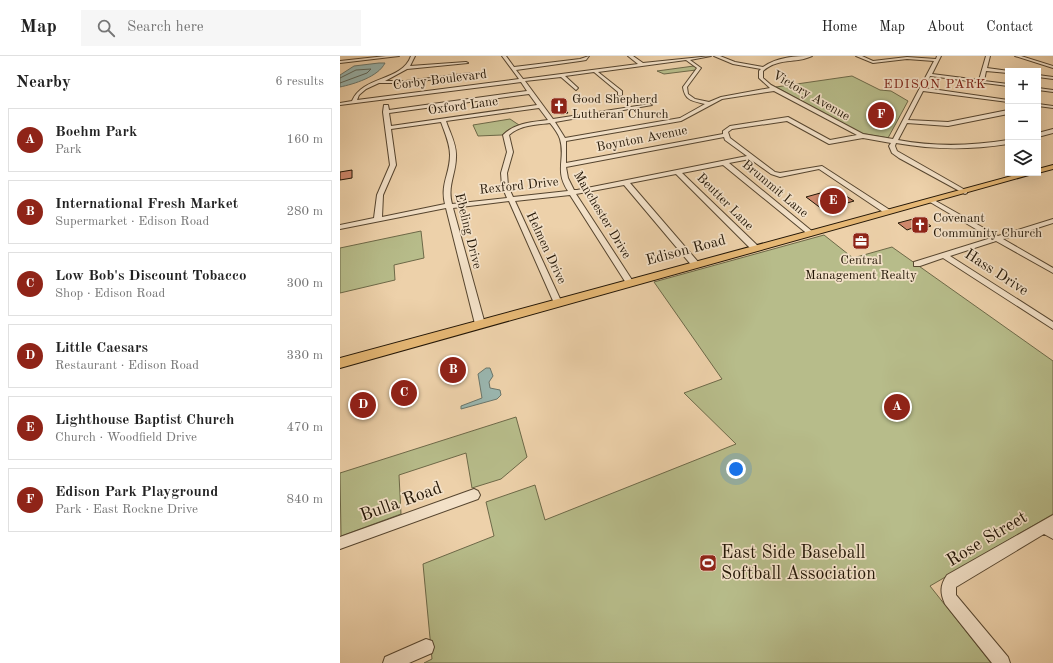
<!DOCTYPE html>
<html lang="en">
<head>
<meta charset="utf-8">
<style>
  :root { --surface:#fff; --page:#f6f6f6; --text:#222; --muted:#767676; --line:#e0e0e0; --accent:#8f2418 }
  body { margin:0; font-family:"Old Standard TT",serif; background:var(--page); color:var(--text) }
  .controls { position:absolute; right:12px; top:12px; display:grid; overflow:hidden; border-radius:0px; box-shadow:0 4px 16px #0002 }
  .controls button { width:36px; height:36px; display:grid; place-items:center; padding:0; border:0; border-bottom:1px solid var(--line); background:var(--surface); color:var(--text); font:20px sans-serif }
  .you { position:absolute; left:396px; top:413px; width:14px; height:14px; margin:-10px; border:3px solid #fff; border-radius:50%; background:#1a73e8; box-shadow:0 0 0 6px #1a73e833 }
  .badge { display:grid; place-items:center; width:26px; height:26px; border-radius:50%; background:var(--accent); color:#fff; font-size:13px; font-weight:700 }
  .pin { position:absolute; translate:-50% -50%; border:2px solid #fff; box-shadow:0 1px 4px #0006 }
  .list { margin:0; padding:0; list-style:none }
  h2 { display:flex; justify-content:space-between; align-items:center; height:52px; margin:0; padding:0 16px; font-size:17px }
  h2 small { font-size:13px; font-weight:400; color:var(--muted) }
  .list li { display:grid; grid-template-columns:26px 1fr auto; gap:12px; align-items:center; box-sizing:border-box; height:64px; margin:0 8px 8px; padding:0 8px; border:1px solid var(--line); border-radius:0px }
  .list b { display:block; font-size:15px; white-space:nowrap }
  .list p { margin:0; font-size:13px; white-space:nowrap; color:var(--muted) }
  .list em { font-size:13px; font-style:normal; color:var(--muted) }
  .icon { flex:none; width:22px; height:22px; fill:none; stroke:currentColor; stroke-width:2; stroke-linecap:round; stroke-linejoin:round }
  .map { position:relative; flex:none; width:713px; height:607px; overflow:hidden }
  header { display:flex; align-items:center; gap:24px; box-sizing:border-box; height:56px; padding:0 20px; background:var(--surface); border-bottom:1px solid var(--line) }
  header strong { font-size:19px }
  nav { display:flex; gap:22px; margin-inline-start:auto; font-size:14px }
  .search { width:280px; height:36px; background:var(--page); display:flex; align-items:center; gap:10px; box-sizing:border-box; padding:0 14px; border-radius:0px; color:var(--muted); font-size:15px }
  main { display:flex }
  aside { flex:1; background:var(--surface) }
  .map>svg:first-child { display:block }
  .green { fill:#b7bc8a; stroke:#6d6948 }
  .water { fill:#9ab6af; stroke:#6a766b }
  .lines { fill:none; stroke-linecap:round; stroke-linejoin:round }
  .shore { stroke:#5e665a; stroke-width:1 }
  .building { fill:#cf886c; stroke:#231606 }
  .minor-casing { stroke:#56452f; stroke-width:2 }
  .major-casing { stroke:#231606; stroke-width:2 }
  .minor { fill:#f3e1c8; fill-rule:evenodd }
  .major { fill:#e6b875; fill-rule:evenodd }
  .labels { text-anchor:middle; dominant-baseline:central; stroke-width:3.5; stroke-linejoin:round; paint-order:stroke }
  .far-street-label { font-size:13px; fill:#231606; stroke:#f3e1c8 }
  .far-neighbourhood-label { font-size:13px; letter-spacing:1px; fill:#7a1f14; stroke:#f3e1c8 }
  .far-poi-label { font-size:13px; fill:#231606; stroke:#f3e1c8; text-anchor:start }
  .street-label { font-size:15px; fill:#231606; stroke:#f3e1c8 }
  .near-street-label { font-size:18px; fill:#231606; stroke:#f3e1c8 }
  .near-poi-label { font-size:18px; fill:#231606; stroke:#f3e1c8; text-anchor:start }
</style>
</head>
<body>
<header>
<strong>Map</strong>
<div class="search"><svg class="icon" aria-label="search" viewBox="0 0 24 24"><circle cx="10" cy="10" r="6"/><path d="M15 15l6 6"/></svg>Search here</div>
<nav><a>Home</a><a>Map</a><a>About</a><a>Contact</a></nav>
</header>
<main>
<aside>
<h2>Nearby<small>6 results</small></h2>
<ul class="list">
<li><span class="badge">A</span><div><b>Boehm Park</b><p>Park</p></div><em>160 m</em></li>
<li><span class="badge">B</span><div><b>International Fresh Market</b><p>Supermarket · Edison Road</p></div><em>280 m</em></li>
<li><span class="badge">C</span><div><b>Low Bob's Discount Tobacco</b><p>Shop · Edison Road</p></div><em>300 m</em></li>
<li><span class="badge">D</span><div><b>Little Caesars</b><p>Restaurant · Edison Road</p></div><em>330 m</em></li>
<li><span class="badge">E</span><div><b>Lighthouse Baptist Church</b><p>Church · Woodfield Drive</p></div><em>470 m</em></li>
<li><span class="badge">F</span><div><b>Edison Park Playground</b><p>Park · East Rockne Drive</p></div><em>840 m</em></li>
</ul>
</aside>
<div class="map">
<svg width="713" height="607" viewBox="0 0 713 607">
  <rect width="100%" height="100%" fill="#edd1aa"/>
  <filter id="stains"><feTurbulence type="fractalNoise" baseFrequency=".005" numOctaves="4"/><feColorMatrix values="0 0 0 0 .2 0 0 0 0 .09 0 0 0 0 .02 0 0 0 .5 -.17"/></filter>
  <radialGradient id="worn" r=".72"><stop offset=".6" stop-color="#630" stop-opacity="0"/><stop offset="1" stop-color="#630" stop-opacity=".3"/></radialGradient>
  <path class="green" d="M 354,10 L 358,11 L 356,14 L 324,18 L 317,15 Z
    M 512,20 L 540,34 L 551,35 L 568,45 L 548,82 L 520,77 L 436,31 Z
    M 170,63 L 179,69 L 168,74 L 162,79 L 138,80 L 133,69 Z
    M 81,175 L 84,202 L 54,209 L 55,224 L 0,237 L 0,192 Z
    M 484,179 L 513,202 L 552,191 L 713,305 L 713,458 L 590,530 L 651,607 L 84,607 L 92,603 L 83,508 L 154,480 L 146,446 L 195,429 L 205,464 L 396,388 L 344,337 L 382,323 L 314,226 Z
    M 176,361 L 187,401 L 161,423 L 132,432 L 126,397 L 59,419 L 61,458 L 1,480 L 0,417 Z"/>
  <path class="water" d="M 39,7 L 45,7 C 38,21 14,28 0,31 L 0,19 L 14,10 Z
    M 146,312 L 150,312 L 153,320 L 149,326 L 150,332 L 160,334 L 161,339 L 157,343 L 121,353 L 121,350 L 142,342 L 138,318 Z"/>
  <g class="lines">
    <path class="shore" d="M 0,22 L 16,14 L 31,13 L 27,17 L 0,27"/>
  </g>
  <path class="building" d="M 219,46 L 228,57 L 221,58 L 212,47 Z
    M 12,114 L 12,122 L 0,124 L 0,116 Z
    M 484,136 L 494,143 L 506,140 L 514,145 L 497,150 L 500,152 L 491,155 L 487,151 L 482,153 L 466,141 Z
    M 573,163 L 579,167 L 584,165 L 591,170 L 579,174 L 575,171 L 567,174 L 558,167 Z"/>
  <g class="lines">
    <defs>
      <path id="minor" d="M 46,0 L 59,0 L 0,7 L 0,5 Z
        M 71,0 L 75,0 L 70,10 L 126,6 L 128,7 L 67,13 L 45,25 L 66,25 L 131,17 L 133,18 L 66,27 L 39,27 L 26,33 L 19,39 L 17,44 L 179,23 L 162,0 L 166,0 L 174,11 L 240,3 L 249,0 L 246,4 L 240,5 L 176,14 L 183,23 L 298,8 L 288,0 L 293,0 L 303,7 L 371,0 L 350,4 L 361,12 L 347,31 L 348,38 L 355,43 L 369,46 L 381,41 L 430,32 L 419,22 L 419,15 L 421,13 L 393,8 L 374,0 L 380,0 L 395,6 L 423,11 C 437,1 455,0 472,0 C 456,8 439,1 423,15 L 423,22 L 431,29 L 523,78 L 553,83 L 594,5 L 567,3 L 533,7 L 516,0 L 522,0 L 533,5 L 567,1 L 596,3 L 597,0 L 601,0 L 592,18 L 639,24 L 646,0 L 650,0 L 647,12 L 669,15 L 668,17 L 646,15 L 644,25 L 668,28 L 668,30 L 590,20 L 585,32 L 668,44 L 668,46 L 583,35 L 568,64 L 608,66 L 668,54 L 668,58 L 608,70 L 567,67 L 558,84 C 595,91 631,90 668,84 L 668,88 C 629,94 595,94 556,87 L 555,90 L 557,95 L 627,135 L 627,137 L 625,138 L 559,102 L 552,97 L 549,90 L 551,87 L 523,82 L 489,88 L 447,65 L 392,73 L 388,76 L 390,82 L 435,116 L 440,117 L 482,110 L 553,156 L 546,158 L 479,113 L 440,121 L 431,118 L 410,103 L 389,107 L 473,176 L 474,178 L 470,180 L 383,109 L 342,117 L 419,191 L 420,193 L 416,195 L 413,195 L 336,118 L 290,127 L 359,207 L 359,211 L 353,211 L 284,129 L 236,138 L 294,227 L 290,230 L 286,227 L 230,139 L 175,145 L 222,247 L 218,250 L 214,247 L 169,145 L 113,152 L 145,268 L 140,271 L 135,268 L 106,152 L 0,173 L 0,169 L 34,162 L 37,139 L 50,109 L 43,56 L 44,49 L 48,49 L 49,54 L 187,35 L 181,26 L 0,49 L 0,47 L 12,45 C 23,19 62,26 71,0 ZM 346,4 L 357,12 L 343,31 C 345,45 353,45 365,48 L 340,62 L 225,82 L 215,66 L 312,49 L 310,48 L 213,63 L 185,25 L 221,21 L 236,34 L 238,32 L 225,20 L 254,16 L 278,36 L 278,39 L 280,40 L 282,39 L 282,35 L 258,16 ZM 434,35 L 517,79 L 490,84 L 448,61 L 390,70 L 383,75 L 383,78 L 226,107 L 226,85 L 341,65 L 382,43 ZM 189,38 L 197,49 L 51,70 L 49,57 ZM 199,52 L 208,64 C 192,66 175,67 163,79 L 167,96 L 161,117 L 162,130 L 167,142 L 112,148 C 107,130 116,118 116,101 C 117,89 110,77 106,65 ZM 101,66 C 105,77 110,88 110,99 C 110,118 100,128 105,148 L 42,161 L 43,139 L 56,109 L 51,73 ZM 210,67 C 214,72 218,77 220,83 C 226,103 214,114 228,135 L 173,141 L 168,130 L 167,117 L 173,96 L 169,79 C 180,69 195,69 210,67 ZM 384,81 L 385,84 L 407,100 L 237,134 L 234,134 L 228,122 L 226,111 Z
        M 675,0 L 681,0 L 713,10 L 713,12 Z
        M 698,19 L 713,21 L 713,23 L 698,21 Z
        M 698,32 L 713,34 L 713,36 L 698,34 Z
        M 698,48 L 713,50 L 713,52 L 698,50 Z
        M 713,73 L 713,77 L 698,81 L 698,77 Z
        M 590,144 L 594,144 L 658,180 L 713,163 L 713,167 L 663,183 L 713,212 L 713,217 L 656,185 L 610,200 L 713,266 L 713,273 L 603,202 L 580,210 L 574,210 L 574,206 L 651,182 L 590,146 Z
        M 134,433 L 138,435 L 140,439 L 138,443 L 0,493 L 0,481 Z
        M 713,459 L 713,483 L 704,478 L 616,531 L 616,539 L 668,601 L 670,607 L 652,607 L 605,548 C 600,537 600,529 607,519 Z
        M 86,583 L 92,585 L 94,591 L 92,597 L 69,607 L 43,607 L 45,601 Z"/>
      <path id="major" d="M 713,109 L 713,113 L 698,117 L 696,117 L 698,117 L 698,113 Z
        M 683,117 L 696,117 L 0,312 L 0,302 Z"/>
    </defs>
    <use href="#minor" class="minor-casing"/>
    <use href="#major" class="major-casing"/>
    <use href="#minor" class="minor"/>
    <use href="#major" class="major"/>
  </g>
  <defs>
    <symbol id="church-square" viewBox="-11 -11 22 22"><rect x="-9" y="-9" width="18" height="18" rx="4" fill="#8f2418" stroke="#f3e1c8"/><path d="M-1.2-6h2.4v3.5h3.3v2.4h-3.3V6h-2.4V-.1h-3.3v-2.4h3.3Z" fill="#fff"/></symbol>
    <symbol id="office-square" viewBox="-11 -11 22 22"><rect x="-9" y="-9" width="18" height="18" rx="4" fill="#8f2418" stroke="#f3e1c8"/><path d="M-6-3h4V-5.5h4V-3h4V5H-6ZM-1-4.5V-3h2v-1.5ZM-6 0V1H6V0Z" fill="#fff"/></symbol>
    <symbol id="stadium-square" viewBox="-11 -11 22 22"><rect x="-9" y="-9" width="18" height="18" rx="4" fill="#8f2418" stroke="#f3e1c8"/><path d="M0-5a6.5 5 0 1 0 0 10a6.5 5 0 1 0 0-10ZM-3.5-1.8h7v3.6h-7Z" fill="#fff"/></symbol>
  </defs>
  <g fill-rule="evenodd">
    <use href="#church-square" x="209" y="40" width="20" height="20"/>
    <use href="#church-square" x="570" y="159" width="20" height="20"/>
    <use href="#office-square" x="511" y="175" width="20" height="20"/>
    <use href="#stadium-square" x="358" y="497" width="20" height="20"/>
  </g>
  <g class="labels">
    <g class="far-street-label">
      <text transform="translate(100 24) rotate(-7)">Corby Boulevard</text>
      <text transform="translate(471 40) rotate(30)">Victory Avenue</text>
      <text transform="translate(123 50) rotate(-8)">Oxford Lane</text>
      <text transform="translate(302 83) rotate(-11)">Boynton Avenue</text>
      <text transform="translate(179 130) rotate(-6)">Rexford Drive</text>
      <text transform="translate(435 133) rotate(40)">Brummit Lane</text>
      <text transform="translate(385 146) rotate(45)">Beutter Lane</text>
      <text transform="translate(262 159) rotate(59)">Manchester Drive</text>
      <text transform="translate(128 175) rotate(76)">Ebeling Drive</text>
      <text transform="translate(206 192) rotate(65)">Helmen Drive</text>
    </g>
    <g class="far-neighbourhood-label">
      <text x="595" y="28">EDISON PARK</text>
    </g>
    <g class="far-poi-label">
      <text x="232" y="43">Good Shepherd<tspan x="232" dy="15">Lutheran Church</tspan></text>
      <text x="593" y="162">Covenant<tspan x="593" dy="15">Community Church</tspan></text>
      <text x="521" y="204" text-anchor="middle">Central<tspan x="521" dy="15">Management Realty</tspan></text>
    </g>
    <g class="street-label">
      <text transform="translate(346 195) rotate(-15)">Edison Road</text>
      <text transform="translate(656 217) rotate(33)">Hass Drive</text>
    </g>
    <g class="near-street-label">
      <text transform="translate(61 446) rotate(-20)">Bulla Road</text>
      <text transform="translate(647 483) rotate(-31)">Rose Street</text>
    </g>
    <g class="near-poi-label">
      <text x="381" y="497">East Side Baseball<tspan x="381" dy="21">Softball Association</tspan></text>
    </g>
  </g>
  <rect width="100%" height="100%" filter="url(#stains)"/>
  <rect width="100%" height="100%" fill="url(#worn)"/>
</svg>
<div class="controls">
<button>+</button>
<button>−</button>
<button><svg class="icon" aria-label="layers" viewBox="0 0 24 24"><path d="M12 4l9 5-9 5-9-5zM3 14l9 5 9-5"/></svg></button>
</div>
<div class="you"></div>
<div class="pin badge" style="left:557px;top:351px">A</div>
<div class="pin badge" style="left:113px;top:314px">B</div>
<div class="pin badge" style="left:64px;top:337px">C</div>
<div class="pin badge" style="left:23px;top:349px">D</div>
<div class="pin badge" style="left:493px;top:145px">E</div>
<div class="pin badge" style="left:541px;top:59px">F</div>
</div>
</main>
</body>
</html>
